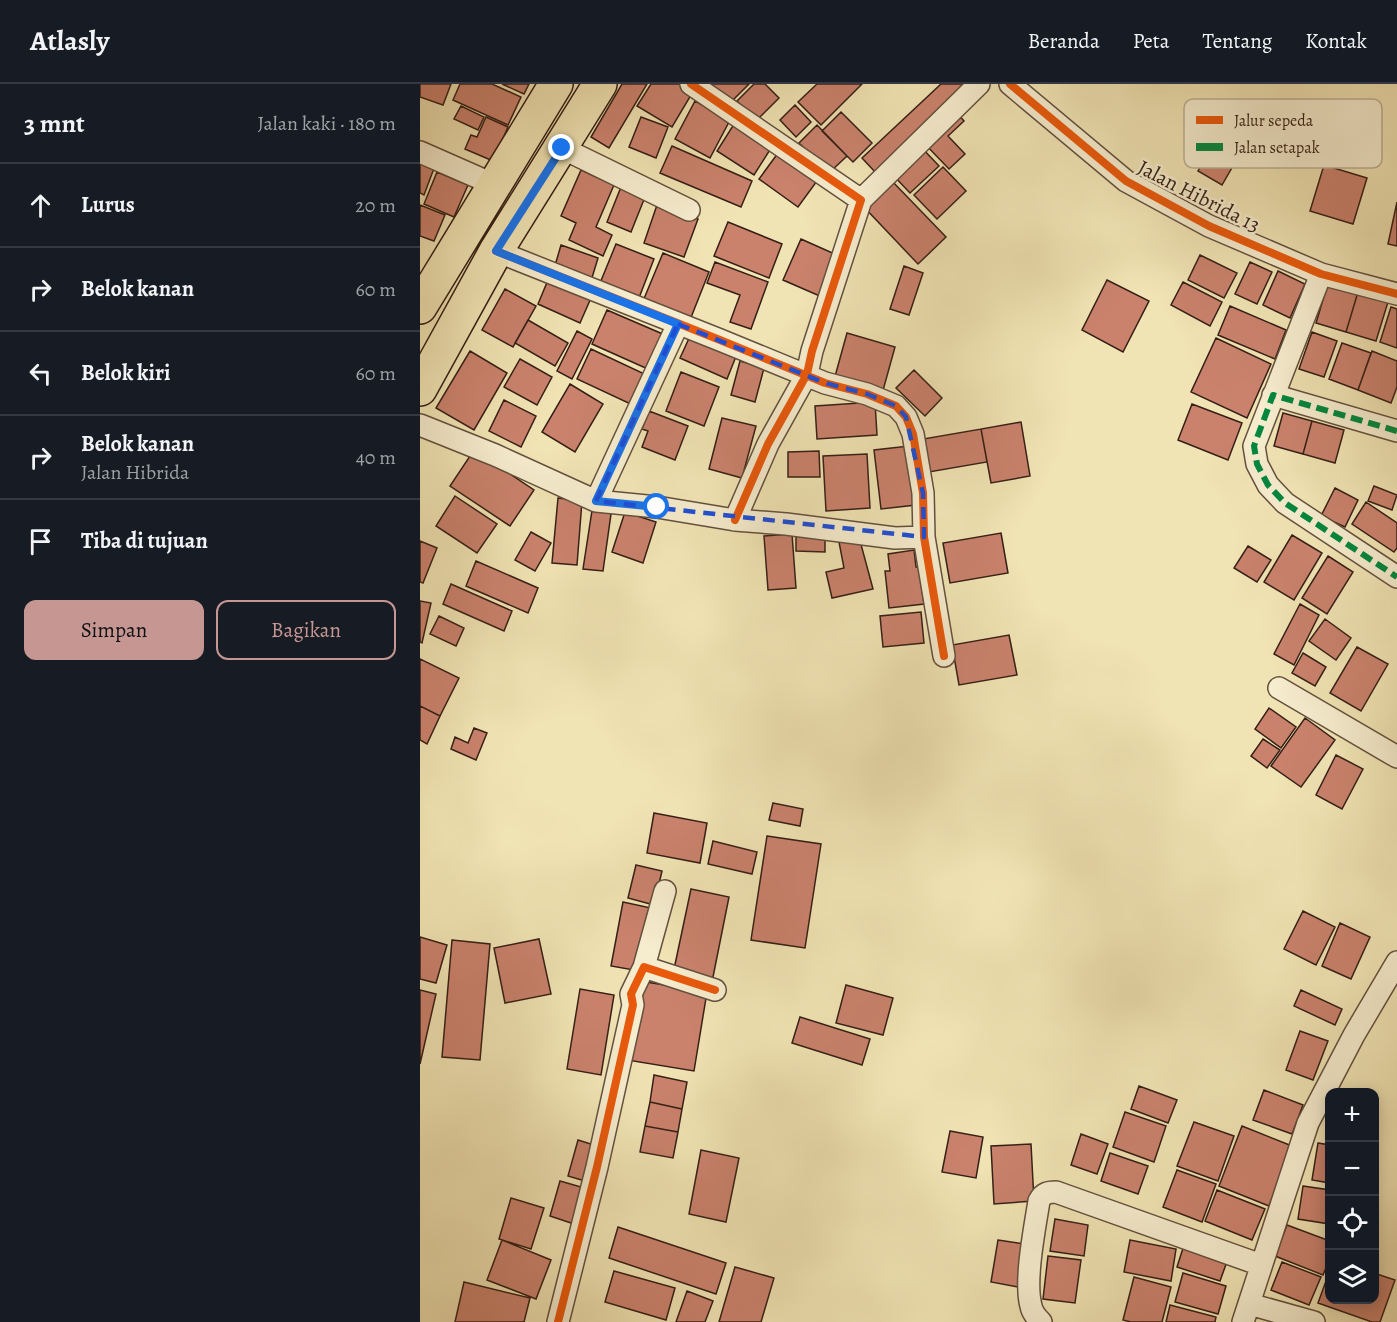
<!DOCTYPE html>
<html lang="id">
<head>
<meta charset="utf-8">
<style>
  :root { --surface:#171b24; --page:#20242c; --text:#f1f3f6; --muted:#9ea1a6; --line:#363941; --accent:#c59692 }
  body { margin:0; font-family:Alegreya,serif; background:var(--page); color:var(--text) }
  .controls { position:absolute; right:18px; bottom:18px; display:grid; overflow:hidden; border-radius:12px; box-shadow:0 3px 15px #0003 }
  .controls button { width:54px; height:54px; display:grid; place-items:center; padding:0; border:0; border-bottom:2px solid var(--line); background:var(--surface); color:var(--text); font:30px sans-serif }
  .stop { position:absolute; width:18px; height:18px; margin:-14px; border:4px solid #1a73e8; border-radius:50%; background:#fff }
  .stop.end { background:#1a73e8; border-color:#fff; box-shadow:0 2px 6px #0008 }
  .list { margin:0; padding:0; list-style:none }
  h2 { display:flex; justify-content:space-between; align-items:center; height:78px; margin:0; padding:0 24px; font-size:26px }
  h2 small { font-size:20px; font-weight:400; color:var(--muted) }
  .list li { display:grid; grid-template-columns:39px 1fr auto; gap:18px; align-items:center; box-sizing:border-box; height:84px; padding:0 24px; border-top:2px solid var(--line) }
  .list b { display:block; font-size:22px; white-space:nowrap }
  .list p { margin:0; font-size:20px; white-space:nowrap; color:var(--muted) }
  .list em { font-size:20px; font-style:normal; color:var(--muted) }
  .actions { display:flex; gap:12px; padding:18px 24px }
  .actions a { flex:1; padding:14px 0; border:2px solid var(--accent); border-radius:12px; text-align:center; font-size:21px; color:var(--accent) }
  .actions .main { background:var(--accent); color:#111 }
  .icon { flex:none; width:33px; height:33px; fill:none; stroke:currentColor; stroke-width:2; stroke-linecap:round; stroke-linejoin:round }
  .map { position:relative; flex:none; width:977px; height:1238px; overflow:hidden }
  header { display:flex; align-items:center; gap:36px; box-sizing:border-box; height:84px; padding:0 30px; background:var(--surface); border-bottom:2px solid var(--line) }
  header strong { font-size:28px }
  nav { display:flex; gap:33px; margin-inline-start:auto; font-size:21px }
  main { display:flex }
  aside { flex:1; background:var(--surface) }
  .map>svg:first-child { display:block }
  .building { fill:#ca826d; stroke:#351f16; stroke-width:1.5 }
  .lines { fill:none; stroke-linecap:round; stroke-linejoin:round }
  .minor-casing { stroke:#64503e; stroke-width:24 }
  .primary-casing { stroke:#351f16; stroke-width:36 }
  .minor { stroke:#f6edce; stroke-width:21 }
  .primary { stroke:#f1e4b4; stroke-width:33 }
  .quiet { stroke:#00873e; stroke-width:6; stroke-dasharray:12 6; stroke-linecap:butt }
  .cycleway-casing { stroke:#f6edce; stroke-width:11 }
  .cycleway { stroke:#e8590c; stroke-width:8 }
  .route { stroke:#1a73e8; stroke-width:8 }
  .marked { fill:none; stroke:#1d4ed8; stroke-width:4.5; stroke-dasharray:12 8; stroke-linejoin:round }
  .labels { text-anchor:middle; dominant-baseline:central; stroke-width:5; stroke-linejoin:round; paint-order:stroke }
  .street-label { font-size:21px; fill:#351f16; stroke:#f6edce }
  .key { fill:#f6edce; stroke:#bcaf97; stroke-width:1.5 }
  .key-label { font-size:16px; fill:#351f16 }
</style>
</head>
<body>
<header>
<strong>Atlasly</strong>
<nav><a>Beranda</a><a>Peta</a><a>Tentang</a><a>Kontak</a></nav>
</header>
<main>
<aside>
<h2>3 mnt<small>Jalan kaki · 180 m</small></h2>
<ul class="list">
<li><svg class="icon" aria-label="ahead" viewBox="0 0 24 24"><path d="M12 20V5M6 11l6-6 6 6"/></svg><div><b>Lurus</b></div><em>20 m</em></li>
<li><svg class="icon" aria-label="right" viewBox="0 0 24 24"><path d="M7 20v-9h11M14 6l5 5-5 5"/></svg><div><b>Belok kanan</b></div><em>60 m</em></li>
<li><svg class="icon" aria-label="left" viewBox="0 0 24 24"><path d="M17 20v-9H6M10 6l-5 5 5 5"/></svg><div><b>Belok kiri</b></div><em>60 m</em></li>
<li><svg class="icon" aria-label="right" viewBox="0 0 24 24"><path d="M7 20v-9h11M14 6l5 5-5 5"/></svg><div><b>Belok kanan</b><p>Jalan Hibrida</p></div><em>40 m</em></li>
<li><svg class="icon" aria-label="arrive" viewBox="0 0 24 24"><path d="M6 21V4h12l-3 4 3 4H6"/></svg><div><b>Tiba di tujuan</b></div></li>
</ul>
<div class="actions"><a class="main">Simpan</a><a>Bagikan</a></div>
</aside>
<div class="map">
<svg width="977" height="1238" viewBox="0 0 977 1238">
  <rect width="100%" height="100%" fill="#f1e4b4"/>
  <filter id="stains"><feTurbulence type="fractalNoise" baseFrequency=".00333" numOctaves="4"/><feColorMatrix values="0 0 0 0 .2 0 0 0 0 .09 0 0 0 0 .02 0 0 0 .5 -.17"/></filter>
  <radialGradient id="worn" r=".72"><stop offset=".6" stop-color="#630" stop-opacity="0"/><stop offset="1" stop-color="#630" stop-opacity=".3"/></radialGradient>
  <path class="building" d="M 0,0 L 31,0 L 23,21 L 0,13 Z
    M 40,0 L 72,0 L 101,13 L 88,41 L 33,16 Z
    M 82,0 L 109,0 L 104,10 Z
    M 202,0 L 227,0 L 189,64 L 171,53 Z
    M 231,0 L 265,0 L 274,6 L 252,43 L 217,22 Z
    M 288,0 L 329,0 L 308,21 Z
    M 334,0 L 345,0 L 359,14 L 336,37 L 317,17 Z
    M 397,0 L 442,0 L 401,41 L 378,18 Z
    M 521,0 L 550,0 L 456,89 L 442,74 Z
    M 275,17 L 310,36 L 290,74 L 255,55 Z
    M 375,21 L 391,38 L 376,53 L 360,36 Z
    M 41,22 L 64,33 L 58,46 L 34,35 Z
    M 421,28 L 452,59 L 433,78 L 402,47 Z
    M 536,28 L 544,37 L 528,52 L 545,70 L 529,85 L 504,59 Z
    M 66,33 L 88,43 L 73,77 L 45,65 L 51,51 L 57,53 Z
    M 221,33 L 248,43 L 236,74 L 209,63 Z
    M 316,37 L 353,61 L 334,91 L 297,67 Z
    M 805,40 L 829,54 L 802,101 L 778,87 Z
    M 397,41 L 427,72 L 409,89 L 379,59 Z
    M 252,62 L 332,97 L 321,123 L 240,89 Z
    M 501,63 L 519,82 L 490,109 L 472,90 Z
    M 358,69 L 397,97 L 378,123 L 339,95 Z
    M 0,72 L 16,79 L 4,111 L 0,109 Z
    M 904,81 L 947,94 L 933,140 L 890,127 Z
    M 523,83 L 546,107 L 517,135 L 494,111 Z
    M 161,86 L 194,101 L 176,143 L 192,151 L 183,172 L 149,156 L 156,139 L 141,132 Z
    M 17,88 L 48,101 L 34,133 L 4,120 Z
    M 471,96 L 526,153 L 498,180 L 443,122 Z
    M 201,103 L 225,113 L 211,148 L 187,138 Z
    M 977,118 L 977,162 L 968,160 Z
    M 0,121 L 25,131 L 14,157 L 0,152 Z
    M 237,121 L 278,135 L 264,173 L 224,159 Z
    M 308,138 L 362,160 L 349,194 L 294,172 Z
    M 381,155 L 419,172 L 402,213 L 363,196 Z
    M 196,160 L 234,175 L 217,219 L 178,204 Z
    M 141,161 L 178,174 L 171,197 L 134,185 Z
    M 243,169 L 289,188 L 270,236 L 223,217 Z
    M 780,171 L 817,189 L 804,214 L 768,196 Z
    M 295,178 L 348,198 L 331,245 L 310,238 L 320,211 L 287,199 Z
    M 830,178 L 852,188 L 837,220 L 815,210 Z
    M 484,182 L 503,189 L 489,231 L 470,225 Z
    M 858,187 L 885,200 L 870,234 L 843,221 Z
    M 128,196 L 171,214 L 160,239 L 118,220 Z
    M 687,196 L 729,217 L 703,268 L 662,246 Z
    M 763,198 L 802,218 L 790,242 L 751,221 Z
    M 908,199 L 938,208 L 926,248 L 896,239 Z
    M 85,205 L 116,222 L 93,263 L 62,246 Z
    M 938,208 L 968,218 L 956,257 L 926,248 Z
    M 810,222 L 866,246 L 855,275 L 798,251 Z
    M 971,223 L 977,225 L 977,264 L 960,258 Z
    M 187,226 L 245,251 L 230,286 L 172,260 Z
    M 108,236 L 148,259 L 135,282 L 95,259 Z
    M 157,247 L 172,255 L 152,295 L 137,287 Z
    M 892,248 L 917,257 L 904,293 L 879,285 Z
    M 427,249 L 475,263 L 462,310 L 414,296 Z
    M 271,250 L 317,270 L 307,295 L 260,274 Z
    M 796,254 L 851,280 L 827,334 L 771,308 Z
    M 922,259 L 951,269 L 938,306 L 909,295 Z
    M 171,265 L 231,293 L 217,323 L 157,295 Z
    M 50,267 L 87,289 L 54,346 L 16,324 Z
    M 952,267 L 977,277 L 977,303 L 971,319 L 938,306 Z
    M 100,275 L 132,293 L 117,321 L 84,303 Z
    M 320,277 L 344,284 L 335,318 L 311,311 Z
    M 494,286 L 522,314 L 505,332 L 476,304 Z
    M 261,288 L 299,303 L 284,342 L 246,327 Z
    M 150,300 L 183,320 L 155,368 L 122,348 Z
    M 84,316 L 116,332 L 101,363 L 69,347 Z
    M 455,318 L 457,351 L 397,355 L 395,322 Z
    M 772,320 L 822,339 L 808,376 L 758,356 Z
    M 229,327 L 268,342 L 255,376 L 222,363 L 228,347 L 222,345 Z
    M 863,329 L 892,337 L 883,370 L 854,362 Z
    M 302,334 L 336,342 L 322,394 L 289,385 Z
    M 892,337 L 924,346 L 915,379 L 883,370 Z
    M 601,338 L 610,392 L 571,399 L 561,345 Z
    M 561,345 L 567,378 L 509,388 L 503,355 Z
    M 489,362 L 496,421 L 461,425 L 454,366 Z
    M 54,366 L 114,406 L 90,442 L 30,402 Z
    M 399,367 L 400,393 L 368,393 L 368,368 Z
    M 447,370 L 450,424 L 406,427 L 403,372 Z
    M 954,402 L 977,411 L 972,426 L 948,417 Z
    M 915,404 L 938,416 L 925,443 L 901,432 Z
    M 35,412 L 77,440 L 57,469 L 16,442 Z
    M 138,414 L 162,417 L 157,481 L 132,479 Z
    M 946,418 L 977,439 L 977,464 L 974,468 L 932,440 Z
    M 173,420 L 192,423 L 183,487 L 163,485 Z
    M 205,428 L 236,438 L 223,479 L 192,468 Z
    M 376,446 L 405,447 L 405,468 L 376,467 Z
    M 111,448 L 131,459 L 115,487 L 95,476 Z
    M 581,449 L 588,489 L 530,499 L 523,459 Z
    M 372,450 L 376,504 L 348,506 L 344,452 Z
    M 872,451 L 902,469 L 874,516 L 844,498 Z
    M 439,453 L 453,505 L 412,514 L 406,488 L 424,484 L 419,458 Z
    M 0,457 L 17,464 L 3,499 L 0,498 Z
    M 828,462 L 851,476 L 837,498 L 814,484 Z
    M 494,466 L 496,483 L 499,483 L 504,520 L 469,524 L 465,487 L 470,487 L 468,470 Z
    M 908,472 L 933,488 L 907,530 L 882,514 Z
    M 56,477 L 118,504 L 108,529 L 46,502 Z
    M 31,500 L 92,527 L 84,547 L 23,520 Z
    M 0,517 L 11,519 L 2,559 L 0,558 Z
    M 880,520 L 899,531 L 874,581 L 854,570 Z
    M 501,528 L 504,559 L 463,563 L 460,532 Z
    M 19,532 L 44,544 L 36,562 L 10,550 Z
    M 905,535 L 931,554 L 916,576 L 889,557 Z
    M 589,551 L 597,591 L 539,601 L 532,561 Z
    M 937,563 L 968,580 L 941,627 L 910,609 Z
    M 883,569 L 906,583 L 895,602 L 872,589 Z
    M 0,575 L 39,594 L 20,632 L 0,622 Z
    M 0,622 L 20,632 L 7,660 L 0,656 Z
    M 849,624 L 876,643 L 861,664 L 835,645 Z
    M 885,634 L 915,656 L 881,703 L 851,682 Z
    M 54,644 L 67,649 L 56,676 L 31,665 L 35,653 L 48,659 Z
    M 843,655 L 860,666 L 847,684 L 831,672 Z
    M 916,671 L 943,685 L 922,725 L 896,711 Z
    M 353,719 L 383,725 L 380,742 L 349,736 Z
    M 234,729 L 287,739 L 280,779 L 227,769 Z
    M 347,752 L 401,760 L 385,864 L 331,856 Z
    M 293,757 L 337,768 L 332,790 L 288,780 Z
    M 216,781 L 242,787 L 234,821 L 208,814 Z
    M 271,805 L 309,813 L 292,898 L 253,890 Z
    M 203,818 L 231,824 L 219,887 L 191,882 Z
    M 883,827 L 915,843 L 896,881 L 864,865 Z
    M 920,839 L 950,853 L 931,895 L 902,882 Z
    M 0,853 L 27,861 L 16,899 L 0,895 Z
    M 119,855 L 131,910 L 85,919 L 74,864 Z
    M 32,856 L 70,860 L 60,976 L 22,973 Z
    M 220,897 L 287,908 L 274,987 L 207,976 Z
    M 426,901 L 473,914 L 463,951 L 416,939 Z
    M 160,905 L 194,911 L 181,991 L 147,985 Z
    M 0,906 L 16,910 L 0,980 Z
    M 881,906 L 922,925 L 915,941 L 874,922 Z
    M 380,933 L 450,955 L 442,981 L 372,959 Z
    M 880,947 L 908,957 L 893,996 L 866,986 Z
    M 234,991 L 267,998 L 262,1025 L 230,1018 Z
    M 719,1002 L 757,1016 L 748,1039 L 711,1025 Z
    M 844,1006 L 883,1021 L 872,1050 L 833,1036 Z
    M 230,1018 L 262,1025 L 258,1048 L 225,1042 Z
    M 705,1028 L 746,1042 L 734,1078 L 693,1063 Z
    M 774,1038 L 814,1052 L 798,1097 L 757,1082 Z
    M 225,1042 L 258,1048 L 253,1074 L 220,1068 Z
    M 822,1042 L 872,1062 L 849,1122 L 799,1102 Z
    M 530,1047 L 563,1053 L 556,1094 L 522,1088 Z
    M 661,1050 L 688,1060 L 677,1090 L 651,1081 Z
    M 158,1056 L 174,1061 L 165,1097 L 148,1092 Z
    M 898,1059 L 910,1061 L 910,1099 L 892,1096 Z
    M 611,1060 L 614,1117 L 574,1120 L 571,1062 Z
    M 281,1066 L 319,1074 L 306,1138 L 269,1130 Z
    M 690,1069 L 728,1082 L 718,1110 L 681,1097 Z
    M 757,1086 L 796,1100 L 782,1138 L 743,1123 Z
    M 140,1097 L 168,1105 L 157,1141 L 130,1132 Z
    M 883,1102 L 910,1106 L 910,1140 L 878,1135 Z
    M 797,1106 L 845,1125 L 832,1156 L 785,1137 Z
    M 91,1114 L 124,1124 L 111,1165 L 79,1155 Z
    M 635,1135 L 668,1141 L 664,1172 L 630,1167 Z
    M 867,1141 L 910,1157 L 910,1174 L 903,1191 L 855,1172 Z
    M 198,1143 L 306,1179 L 296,1210 L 189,1174 Z
    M 82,1156 L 131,1176 L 116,1215 L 67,1196 Z
    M 578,1156 L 611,1161 L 603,1204 L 571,1198 Z
    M 710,1156 L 756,1165 L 751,1197 L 704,1188 Z
    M 765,1158 L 809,1172 L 800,1197 L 757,1183 Z
    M 628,1172 L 661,1176 L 655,1219 L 623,1215 Z
    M 862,1178 L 901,1193 L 889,1221 L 851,1206 Z
    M 315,1183 L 354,1194 L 341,1238 L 299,1238 Z
    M 910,1186 L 910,1216 L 954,1216 L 954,1189 L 975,1196 L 960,1238 L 952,1238 L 898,1219 Z
    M 194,1187 L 255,1204 L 246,1236 L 185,1218 Z
    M 763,1189 L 806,1202 L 798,1230 L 755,1218 Z
    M 714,1193 L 751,1203 L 742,1238 L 711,1238 L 703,1236 Z
    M 44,1198 L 110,1214 L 104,1238 L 35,1238 Z
    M 267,1207 L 293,1217 L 285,1238 L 256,1238 Z
    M 750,1221 L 796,1233 L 795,1238 L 746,1238 Z"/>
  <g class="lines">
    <defs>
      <path id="minor" d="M 271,0 L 441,116 L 392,267 L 387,290 L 348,360 L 315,436
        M 590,0 L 706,97 L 789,142 L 901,190 L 977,210
        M 142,64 L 269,126
        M 0,68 L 75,101
        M 441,116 L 559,0
        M 76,167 L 300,256 L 405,299 L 447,310 L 476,322 L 486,333 L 493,350 L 503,409 L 504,453 L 524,572
        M 901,190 L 834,362 L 837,380 L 848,401 L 865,419 L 977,493
        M 853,311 L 977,347
        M 0,341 L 75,371 L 176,417 L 237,423 L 315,436 L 366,440 L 475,454 L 504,453
        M 176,417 L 258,240
        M 859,604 L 977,673
        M 224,883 L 245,807
        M 829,1220 L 894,1238
        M 138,1238 L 177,1083 L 213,921 L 211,910 L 224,883 L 295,906
        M 621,1238 C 616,1233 612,1228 611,1222 C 604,1197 615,1143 619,1117 C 623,1109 628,1108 636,1108 L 841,1181
        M 823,1238 L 888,1039 L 934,951 L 977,878"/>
      <path id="primary" d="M 0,223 L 136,0
        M 0,305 L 76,167 L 180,0"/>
    </defs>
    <use href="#minor" class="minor-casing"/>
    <use href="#primary" class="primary-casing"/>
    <use href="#minor" class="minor"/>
    <use href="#primary" class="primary"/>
    <path class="quiet" d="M 977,347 L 853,311 L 834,362 L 837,380 L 848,401 L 865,419 L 977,493"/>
    <defs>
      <path id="cycleway" d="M 271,0 L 441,116 L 392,267 L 387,290 L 348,360 L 315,436
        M 590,0 L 706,97 L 789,142 L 901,190 L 977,210
        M 76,167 L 300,256 L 405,299 L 447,310 L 476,322 L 486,333 L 493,350 L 503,409 L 504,453 L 524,572
        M 138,1238 L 177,1083 L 213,921 L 211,910 L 224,883 L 295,906"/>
    </defs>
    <use href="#cycleway" class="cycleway-casing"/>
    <use href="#cycleway" class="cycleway"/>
  </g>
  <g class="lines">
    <path class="route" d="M 142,64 L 76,167 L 258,240 L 176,417 L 237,423"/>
  </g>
  <path class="marked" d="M 258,240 L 405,299 L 447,310 L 476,322 L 486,333 L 503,409 L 504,453 L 176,417 Z"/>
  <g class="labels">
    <g class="street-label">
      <text transform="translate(779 112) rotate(27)">Jalan Hibrida 13</text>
    </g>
  </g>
  <rect x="764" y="15" width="198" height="69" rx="9" class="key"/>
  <rect x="776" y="32" width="27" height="8" fill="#e8590c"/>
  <rect x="776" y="59" width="27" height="8" fill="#00873e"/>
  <g class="key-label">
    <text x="814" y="42">Jalur sepeda</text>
    <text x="814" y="69">Jalan setapak</text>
  </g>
  <rect width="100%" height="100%" filter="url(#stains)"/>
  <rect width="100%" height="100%" fill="url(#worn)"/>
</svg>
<div class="controls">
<button>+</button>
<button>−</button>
<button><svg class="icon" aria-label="locate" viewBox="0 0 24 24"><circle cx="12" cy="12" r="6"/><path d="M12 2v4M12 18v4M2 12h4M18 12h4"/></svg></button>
<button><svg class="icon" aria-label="layers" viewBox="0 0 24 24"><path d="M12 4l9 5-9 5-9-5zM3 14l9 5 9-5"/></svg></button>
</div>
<div class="stop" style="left:237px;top:423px"></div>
<div class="stop end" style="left:142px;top:64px"></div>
</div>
</main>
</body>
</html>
